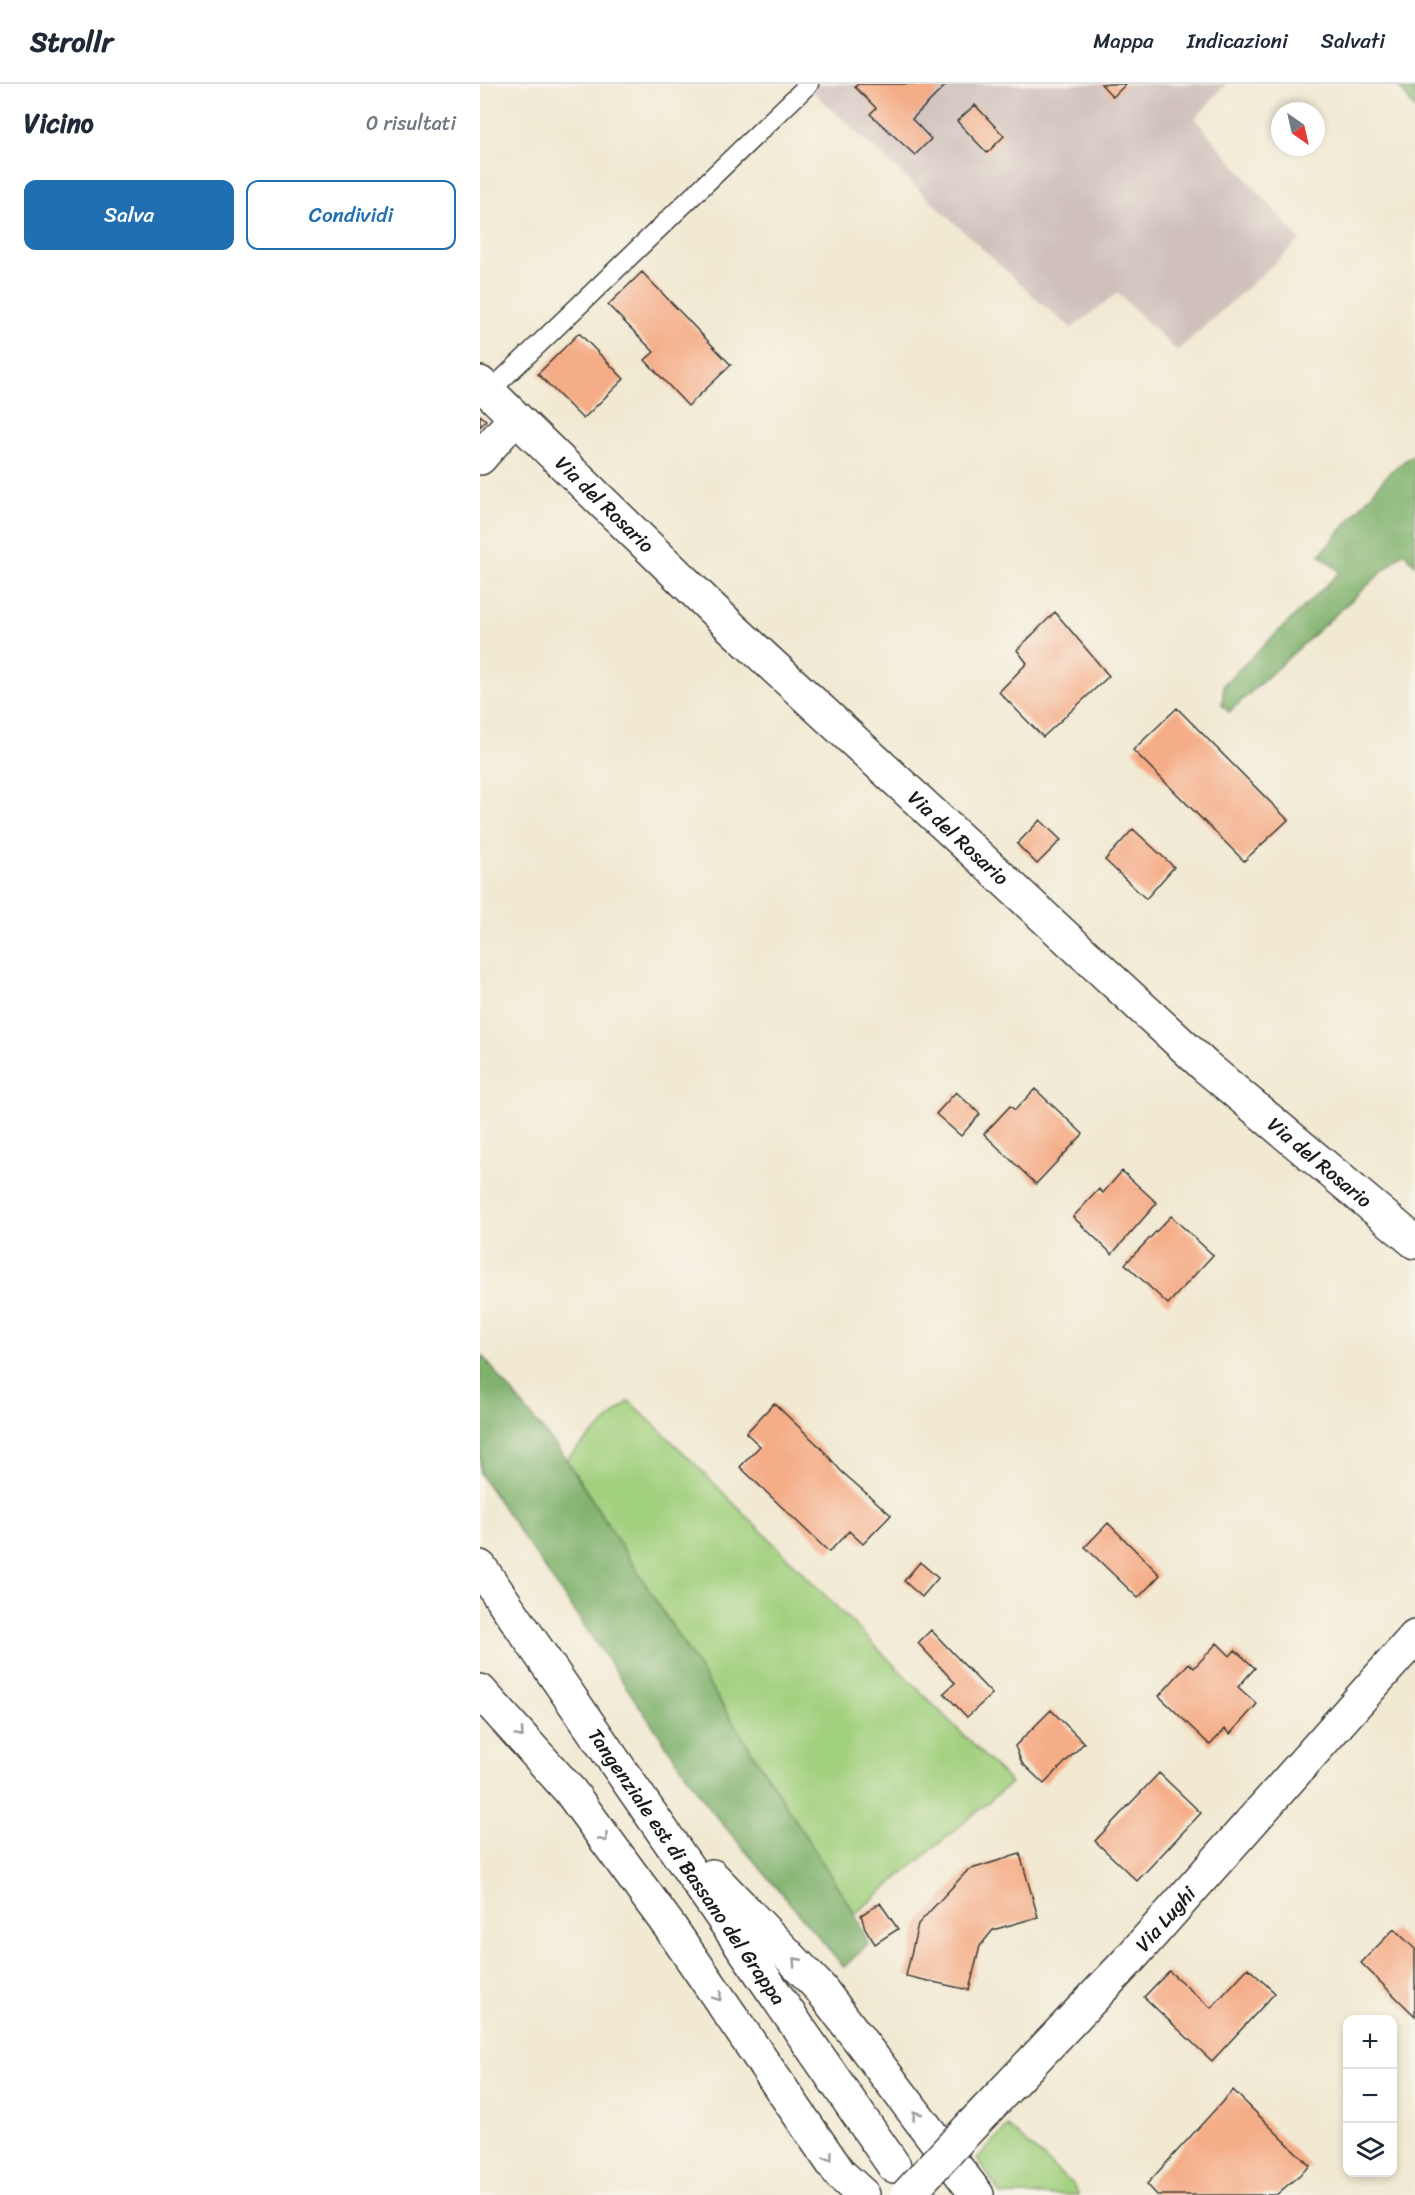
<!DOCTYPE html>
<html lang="it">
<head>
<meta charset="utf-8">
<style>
  :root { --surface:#fff; --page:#f2f2f3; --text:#1f2937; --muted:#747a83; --line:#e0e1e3; --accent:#1f6fb2 }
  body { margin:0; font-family:Sriracha,sans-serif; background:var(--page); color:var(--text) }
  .controls { position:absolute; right:18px; bottom:18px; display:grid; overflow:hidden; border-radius:12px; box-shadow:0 3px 9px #0003 }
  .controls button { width:54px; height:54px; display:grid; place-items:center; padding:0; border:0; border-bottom:2px solid var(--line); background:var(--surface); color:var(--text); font:30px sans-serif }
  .compass { position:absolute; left:791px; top:18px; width:54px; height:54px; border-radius:50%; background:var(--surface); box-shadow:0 3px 9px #0003; rotate:146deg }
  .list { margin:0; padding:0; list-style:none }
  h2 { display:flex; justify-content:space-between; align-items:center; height:78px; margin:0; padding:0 24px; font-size:26px }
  h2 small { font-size:20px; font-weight:400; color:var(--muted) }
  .actions { display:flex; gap:12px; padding:18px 24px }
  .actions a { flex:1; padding:14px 0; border:2px solid var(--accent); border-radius:12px; text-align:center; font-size:21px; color:var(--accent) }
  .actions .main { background:var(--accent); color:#fff }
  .icon { flex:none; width:33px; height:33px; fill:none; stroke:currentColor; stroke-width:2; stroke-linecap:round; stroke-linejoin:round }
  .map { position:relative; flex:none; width:935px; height:2111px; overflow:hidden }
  header { display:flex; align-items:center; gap:36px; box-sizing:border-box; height:84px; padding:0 30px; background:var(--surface); border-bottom:2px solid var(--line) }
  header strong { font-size:28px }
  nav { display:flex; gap:33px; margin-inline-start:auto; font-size:21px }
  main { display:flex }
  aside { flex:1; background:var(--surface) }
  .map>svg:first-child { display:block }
  .industrial { fill:#cfc0bb }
  .green { fill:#a1d07e; stroke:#5e764d; stroke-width:1.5 }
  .forest { fill:#80b26d; stroke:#4e6744; stroke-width:1.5 }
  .building { fill:#f5ad88 }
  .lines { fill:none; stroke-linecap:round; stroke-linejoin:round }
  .service-casing { stroke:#3c3b37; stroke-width:21 }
  .minor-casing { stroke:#3c3b37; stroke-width:36 }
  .tertiary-casing { stroke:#3c3b37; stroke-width:36 }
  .trunk-casing { stroke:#3c3b37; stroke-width:36 }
  .service { stroke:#fff; stroke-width:18 }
  .minor { stroke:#fff; stroke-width:33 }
  .tertiary { stroke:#fff; stroke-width:33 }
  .trunk { stroke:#fff; stroke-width:33 }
  .tertiary-bridge-casing { stroke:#3c3b37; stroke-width:36; stroke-linecap:butt }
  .tertiary-bridge { stroke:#fff; stroke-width:33 }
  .oneway { stroke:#999 }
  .labels { text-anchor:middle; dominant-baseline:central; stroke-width:4.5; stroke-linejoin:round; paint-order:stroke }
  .street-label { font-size:20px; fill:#1c1c1c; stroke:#f7f3e8 }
</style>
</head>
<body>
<header>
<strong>Strollr</strong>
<nav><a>Mappa</a><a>Indicazioni</a><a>Salvati</a></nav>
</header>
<main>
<aside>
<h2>Vicino<small>0 risultati</small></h2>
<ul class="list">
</ul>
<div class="actions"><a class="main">Salva</a><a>Condividi</a></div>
</aside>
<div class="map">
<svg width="935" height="2111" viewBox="0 0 935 2111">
  <rect width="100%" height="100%" fill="#f7f3e8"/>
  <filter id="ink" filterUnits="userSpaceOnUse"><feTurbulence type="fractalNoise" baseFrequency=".0167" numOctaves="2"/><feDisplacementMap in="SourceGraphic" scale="12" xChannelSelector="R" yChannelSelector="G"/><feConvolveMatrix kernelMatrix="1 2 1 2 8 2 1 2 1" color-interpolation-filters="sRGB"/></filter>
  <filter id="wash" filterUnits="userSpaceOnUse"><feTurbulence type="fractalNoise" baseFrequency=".008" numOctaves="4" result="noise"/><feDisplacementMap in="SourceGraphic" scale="24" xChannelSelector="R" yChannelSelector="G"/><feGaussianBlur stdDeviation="1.35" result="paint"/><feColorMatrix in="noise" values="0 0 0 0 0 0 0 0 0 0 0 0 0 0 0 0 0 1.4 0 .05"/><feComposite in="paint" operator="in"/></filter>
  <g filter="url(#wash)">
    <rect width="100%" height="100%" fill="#f1e9d2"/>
    <path class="industrial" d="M 325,0 L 746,0 L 715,35 L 820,156 L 697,267 L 637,209 L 592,244 L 564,222 Z"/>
    <path class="green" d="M 149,1317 L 205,1370 L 531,1699 L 375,1830 L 86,1375 Z
      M 528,2042 L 592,2100 L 599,2111 L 522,2111 L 497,2075 Z"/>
    <path class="forest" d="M 917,0 L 935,0 L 935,25 Z
      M 935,369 L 935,481 L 924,468 L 749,628 L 742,621 L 744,600 L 860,488 L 840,471 L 910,388 Z
      M 0,1269 L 86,1375 L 375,1830 L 388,1860 L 364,1883 L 230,1725 L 0,1390 Z"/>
    <g id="blocks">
      <path class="building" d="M 378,0 L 467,0 L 432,35 L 451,55 L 435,71 L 390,30 L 396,24 L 375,3 Z
        M 621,0 L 646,0 L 633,13 Z
        M 495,21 L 524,52 L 507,69 L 477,37 Z
        M 162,188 L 251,281 L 208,322 L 165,276 L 174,268 L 128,221 Z
        M 99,249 L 144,295 L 103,335 L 58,290 Z
        M 0,331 L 6,336 L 0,343 Z
        M 575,528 L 629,592 L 563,653 L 519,608 L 547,579 L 537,566 Z
        M 697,624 L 808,736 L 764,777 L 653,666 Z
        M 560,736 L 581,756 L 557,780 L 537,760 Z
        M 653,745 L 694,783 L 666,815 L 625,776 Z
        M 555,1005 L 603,1050 L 556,1100 L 504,1050 L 530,1022 L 535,1026 Z
        M 476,1008 L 500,1030 L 481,1052 L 456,1030 Z
        M 642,1087 L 677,1119 L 632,1170 L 593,1133 L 619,1105 L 623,1109 Z
        M 691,1132 L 733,1171 L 688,1220 L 645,1180 Z
        M 294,1319 L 341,1364 L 361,1387 L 411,1431 L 383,1460 L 369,1447 L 349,1468 L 260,1383 L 280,1362 L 266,1349 Z
        M 628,1439 L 680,1491 L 658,1514 L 605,1463 Z
        M 440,1478 L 458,1494 L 442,1513 L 424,1497 Z
        M 451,1546 L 512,1610 L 487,1633 L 464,1609 L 475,1599 L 438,1559 Z
        M 737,1559 L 750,1572 L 755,1566 L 775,1584 L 758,1603 L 777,1620 L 750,1650 L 745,1645 L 730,1661 L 679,1612 L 709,1579 L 714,1584 Z
        M 571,1626 L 604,1659 L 564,1700 L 542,1679 L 535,1662 Z
        M 679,1689 L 721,1729 L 657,1797 L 615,1757 Z
        M 540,1770 L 558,1833 L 513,1846 L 500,1862 L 489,1906 L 426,1892 L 438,1840 L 488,1786 Z
        M 400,1819 L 418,1845 L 395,1860 L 385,1844 L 381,1831 Z
        M 914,1845 L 935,1865 L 935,1932 L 881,1879 Z
        M 768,1884 L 795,1909 L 732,1977 L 664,1913 L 689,1887 L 731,1924 Z
        M 753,2006 L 830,2082 L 796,2111 L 677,2111 L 667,2100 Z"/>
    </g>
  </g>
  <g filter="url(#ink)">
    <use href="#blocks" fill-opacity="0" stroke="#3c3b37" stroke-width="1.5"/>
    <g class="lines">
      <defs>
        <path id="service" d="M 9,308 L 329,0"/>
        <g id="minor">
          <path id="s1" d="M 0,299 L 250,542 L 725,982 L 935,1158"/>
          <path d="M 0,374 L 35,334"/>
        </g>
        <g id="tertiary">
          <path id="s2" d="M 491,2042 L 648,1877 L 935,1553"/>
        </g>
        <g id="trunk">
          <path id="s3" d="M 0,1483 L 414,2082"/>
          <path d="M 0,1607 L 90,1707 L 190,1843 L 360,2090 L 383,2111"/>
          <path d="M 232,1792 L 340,1904 L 497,2111"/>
        </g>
      </defs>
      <use href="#service" class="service-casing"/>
      <use href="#minor" class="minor-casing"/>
      <use href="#tertiary" class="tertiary-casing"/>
      <use href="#trunk" class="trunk-casing"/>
      <use href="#service" class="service"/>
      <use href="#minor" class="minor"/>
      <use href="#tertiary" class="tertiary"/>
      <use href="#trunk" class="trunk"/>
      <defs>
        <path id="tertiary-bridge" d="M 427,2111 L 491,2042"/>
      </defs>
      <use href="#tertiary-bridge" class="tertiary-bridge-casing"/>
      <use href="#tertiary-bridge" class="tertiary-bridge"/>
    </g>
    <defs><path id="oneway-chevron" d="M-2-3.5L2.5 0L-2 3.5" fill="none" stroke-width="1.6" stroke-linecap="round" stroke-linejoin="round" transform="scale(1.5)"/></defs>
    <g class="oneway">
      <use href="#oneway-chevron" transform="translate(40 1650) rotate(49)"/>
      <use href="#oneway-chevron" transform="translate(124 1754) rotate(54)"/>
      <use href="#oneway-chevron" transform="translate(316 1877) rotate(-132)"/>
      <use href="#oneway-chevron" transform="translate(238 1913) rotate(55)"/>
      <use href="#oneway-chevron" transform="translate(436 2031) rotate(-127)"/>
      <use href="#oneway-chevron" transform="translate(349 2073) rotate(55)"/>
    </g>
  </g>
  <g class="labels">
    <g class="street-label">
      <text stroke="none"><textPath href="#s1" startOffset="174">Via del Rosario</textPath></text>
      <text stroke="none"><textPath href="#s1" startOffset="660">Via del Rosario</textPath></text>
      <text stroke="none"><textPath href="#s1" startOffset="1146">Via del Rosario</textPath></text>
      <text stroke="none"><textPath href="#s3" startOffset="364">Tangenziale est di Bassano del Grappa</textPath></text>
      <text stroke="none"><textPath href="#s2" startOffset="284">Via Lughi</textPath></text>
    </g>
  </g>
</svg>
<div class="controls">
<button>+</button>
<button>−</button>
<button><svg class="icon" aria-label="layers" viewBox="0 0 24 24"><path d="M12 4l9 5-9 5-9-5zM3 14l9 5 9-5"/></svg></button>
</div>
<svg class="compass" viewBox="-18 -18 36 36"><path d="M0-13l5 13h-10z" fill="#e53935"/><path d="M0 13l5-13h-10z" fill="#747a83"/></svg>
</div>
</main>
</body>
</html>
